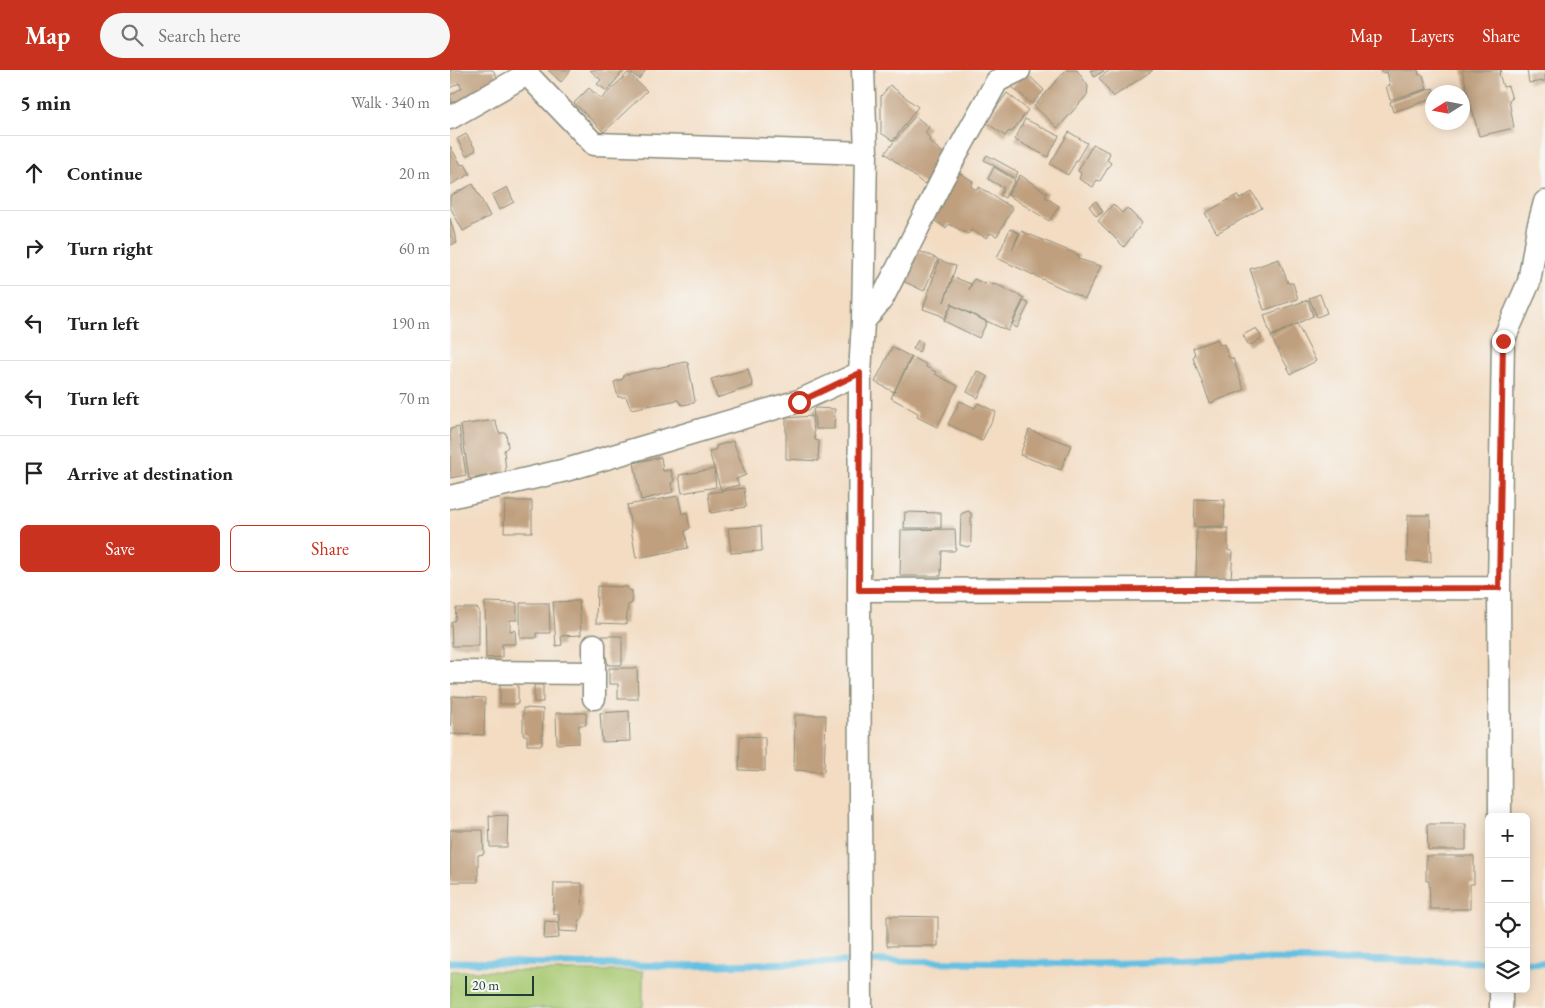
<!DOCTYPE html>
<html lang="en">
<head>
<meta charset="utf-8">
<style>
  :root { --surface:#fff; --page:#f6f6f6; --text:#222; --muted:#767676; --line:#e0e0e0; --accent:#c8321e }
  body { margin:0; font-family:"EB Garamond",serif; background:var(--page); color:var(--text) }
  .controls { position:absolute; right:15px; bottom:15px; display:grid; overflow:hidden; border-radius:8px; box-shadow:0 2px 12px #0003 }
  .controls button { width:45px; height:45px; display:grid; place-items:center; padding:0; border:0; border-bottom:1px solid var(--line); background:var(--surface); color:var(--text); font:25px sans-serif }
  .compass { position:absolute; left:975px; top:15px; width:45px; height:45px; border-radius:50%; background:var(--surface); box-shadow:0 2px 12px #0003; rotate:259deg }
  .scale { position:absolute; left:15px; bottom:12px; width:69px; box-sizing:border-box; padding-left:5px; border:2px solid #1f3d34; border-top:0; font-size:14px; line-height:18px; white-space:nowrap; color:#1f3d34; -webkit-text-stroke:4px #f6f6f2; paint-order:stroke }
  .stop { position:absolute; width:15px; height:15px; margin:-11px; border:4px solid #c8321e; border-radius:50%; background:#fff }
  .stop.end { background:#c8321e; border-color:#fff; box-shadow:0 1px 5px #0008 }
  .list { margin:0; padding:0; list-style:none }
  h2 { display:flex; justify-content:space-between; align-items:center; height:65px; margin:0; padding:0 20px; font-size:21px }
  h2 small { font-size:16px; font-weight:400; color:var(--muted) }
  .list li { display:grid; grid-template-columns:32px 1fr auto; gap:15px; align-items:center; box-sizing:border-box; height:75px; padding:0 20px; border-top:1px solid var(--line) }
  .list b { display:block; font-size:19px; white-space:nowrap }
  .list em { font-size:16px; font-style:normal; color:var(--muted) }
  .actions { display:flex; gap:10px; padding:15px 20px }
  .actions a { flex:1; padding:11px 0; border:1px solid var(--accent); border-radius:8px; text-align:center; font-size:18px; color:var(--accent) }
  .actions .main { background:var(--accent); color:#fff }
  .icon { flex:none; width:28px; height:28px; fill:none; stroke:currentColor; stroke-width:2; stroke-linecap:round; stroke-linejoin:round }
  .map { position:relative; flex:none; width:1095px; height:938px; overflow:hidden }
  header { display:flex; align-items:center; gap:30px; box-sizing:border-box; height:70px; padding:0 25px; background:var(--accent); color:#fff }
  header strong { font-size:24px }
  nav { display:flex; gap:28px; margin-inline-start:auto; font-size:18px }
  .search { width:350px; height:45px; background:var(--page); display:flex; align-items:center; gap:12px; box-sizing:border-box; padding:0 18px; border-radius:28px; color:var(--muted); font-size:19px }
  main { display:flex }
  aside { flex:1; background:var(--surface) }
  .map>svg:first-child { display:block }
  .green { fill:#a8c971; stroke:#648352 }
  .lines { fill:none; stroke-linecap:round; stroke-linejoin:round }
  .stream { stroke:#64c0e2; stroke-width:7 }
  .building { fill:#bf9f7d }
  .street-casing { stroke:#898c7b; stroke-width:25 }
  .street { stroke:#fff; stroke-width:22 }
  .route { stroke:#c8321e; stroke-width:6 }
</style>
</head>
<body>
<header>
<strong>Map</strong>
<div class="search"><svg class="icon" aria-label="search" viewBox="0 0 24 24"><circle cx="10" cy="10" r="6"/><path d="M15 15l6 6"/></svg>Search here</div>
<nav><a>Map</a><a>Layers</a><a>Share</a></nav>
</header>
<main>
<aside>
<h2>5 min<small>Walk · 340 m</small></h2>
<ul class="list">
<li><svg class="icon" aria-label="ahead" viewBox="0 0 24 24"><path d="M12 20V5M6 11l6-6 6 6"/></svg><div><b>Continue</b></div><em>20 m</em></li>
<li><svg class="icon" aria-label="right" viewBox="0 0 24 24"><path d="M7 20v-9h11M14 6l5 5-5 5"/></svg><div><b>Turn right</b></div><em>60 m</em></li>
<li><svg class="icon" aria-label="left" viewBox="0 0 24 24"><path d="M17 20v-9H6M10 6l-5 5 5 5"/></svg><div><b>Turn left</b></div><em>190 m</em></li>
<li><svg class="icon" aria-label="left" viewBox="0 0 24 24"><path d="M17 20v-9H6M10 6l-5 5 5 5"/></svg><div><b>Turn left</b></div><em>70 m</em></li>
<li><svg class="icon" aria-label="arrive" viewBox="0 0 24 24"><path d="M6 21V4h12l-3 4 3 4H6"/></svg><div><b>Arrive at destination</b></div></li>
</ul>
<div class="actions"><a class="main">Save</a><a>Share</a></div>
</aside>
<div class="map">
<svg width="1095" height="938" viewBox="0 0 1095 938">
  <rect width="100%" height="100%" fill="#f6f6f2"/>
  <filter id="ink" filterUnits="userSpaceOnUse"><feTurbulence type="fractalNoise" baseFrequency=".02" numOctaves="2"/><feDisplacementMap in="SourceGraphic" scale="10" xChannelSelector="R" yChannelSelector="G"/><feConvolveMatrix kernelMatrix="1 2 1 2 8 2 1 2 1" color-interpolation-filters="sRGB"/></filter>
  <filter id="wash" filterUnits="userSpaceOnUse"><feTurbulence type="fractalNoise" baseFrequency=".0096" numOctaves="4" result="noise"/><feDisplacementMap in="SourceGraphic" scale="20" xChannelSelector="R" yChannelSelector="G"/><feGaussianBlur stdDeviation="1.12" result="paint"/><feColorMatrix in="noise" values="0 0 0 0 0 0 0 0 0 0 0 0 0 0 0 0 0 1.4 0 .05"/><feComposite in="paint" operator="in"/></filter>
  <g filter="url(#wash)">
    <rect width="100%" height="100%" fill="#f3dcc2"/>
    <path class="green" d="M 0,901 L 193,901 L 193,938 L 0,938 Z"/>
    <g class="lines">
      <path class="stream" d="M 0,892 L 230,896 L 430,891 L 646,894 L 810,889 L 1039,892
        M 1076,892 L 1095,893"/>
    </g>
    <g id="blocks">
      <path class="building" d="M 0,0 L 43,0 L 50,12 L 4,39 L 0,25 L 12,18 L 9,13 L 0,18 Z
        M 98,0 L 121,0 L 111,12 Z
        M 140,0 L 174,0 L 157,21 L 147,14 L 151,10 Z
        M 176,0 L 196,0 L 189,9 Z
        M 616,0 L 627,0 L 638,16 L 637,25 L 608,58 L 584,36 Z
        M 640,0 L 655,0 L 644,7 Z
        M 660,0 L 703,0 L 663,27 L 649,8 Z
        M 931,0 L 968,0 L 969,5 L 973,5 L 977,19 L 940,30 L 936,16 L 940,15 L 937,2 L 932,3 Z
        M 1012,0 L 1052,0 L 1049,3 L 1053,17 L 1058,16 L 1062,29 L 1059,30 L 1064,58 L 1029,66 Z
        M 1077,0 L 1095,0 L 1095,11 L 1079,13 Z
        M 575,2 L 594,20 L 582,34 L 562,17 Z
        M 178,3 L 197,21 L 154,62 L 124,33 L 139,18 L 151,29 Z
        M 440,15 L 468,37 L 443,71 L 431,63 L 431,26 Z
        M 983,18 L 985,22 L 982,22 L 982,29 L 943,42 L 940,32 Z
        M 557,23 L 578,40 L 562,62 L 559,61 L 555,66 L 536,52 Z
        M 465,46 L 479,57 L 475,63 L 480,68 L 479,71 L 498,87 L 474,114 L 435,83 Z
        M 575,49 L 609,66 L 598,87 L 565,70 Z
        M 619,62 L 637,73 L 618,105 L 600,94 Z
        M 16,64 L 26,80 L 16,86 L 7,69 Z
        M 643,74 L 660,83 L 657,90 L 661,93 L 650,111 L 647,110 L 643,117 L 629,109 L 631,103 L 628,101 Z
        M 0,76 L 11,95 L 15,94 L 20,104 L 0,115 Z
        M 537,85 L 568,102 L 565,108 L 534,90 Z
        M 544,97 L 565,110 L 555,128 L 550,125 L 554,118 L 538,109 Z
        M 506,101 L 523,111 L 521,117 L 527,120 L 529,117 L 563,138 L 547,166 L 540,163 L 537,168 L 521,160 L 518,164 L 499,154 L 496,158 L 480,148 Z
        M 570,105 L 597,123 L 595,127 L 609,136 L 599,151 L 558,125 Z
        M 23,114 L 40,146 L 13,161 L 0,137 L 0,126 Z
        M 57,117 L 64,132 L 49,140 L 42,125 Z
        M 802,122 L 812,138 L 767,163 L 755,143 L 787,125 L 790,129 Z
        M 646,131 L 653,142 L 646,146 L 639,136 Z
        M 663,134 L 672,143 L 677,138 L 692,153 L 674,177 L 648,151 Z
        M 0,148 L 7,173 L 0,175 Z
        M 560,159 L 569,163 L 562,180 L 571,161 L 629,185 L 628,189 L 651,196 L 635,229 L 547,188 Z
        M 467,180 L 488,189 L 474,221 L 453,211 Z
        M 829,189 L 838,213 L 843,213 L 848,229 L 814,240 L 800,199 Z
        M 489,190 L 506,196 L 494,232 L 503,207 L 521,214 L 519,220 L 524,209 L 535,214 L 537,212 L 544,215 L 546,214 L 574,228 L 558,261 L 502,235 L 502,232 L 494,249 L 490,245 L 473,239 Z
        M 870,224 L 877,243 L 867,247 L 859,228 Z
        M 858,230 L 863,246 L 821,266 L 814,245 Z
        M 574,231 L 579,234 L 567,258 L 562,255 Z
        M 502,235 L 537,252 L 529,268 L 494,251 Z
        M 847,254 L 866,291 L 841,304 L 821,267 Z
        M 806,258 L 812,268 L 799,276 L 793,265 Z
        M 767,269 L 770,275 L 774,274 L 779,288 L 783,288 L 794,320 L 760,333 L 743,288 L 745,285 L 743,278 Z
        M 468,270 L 473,273 L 469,282 L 463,279 Z
        M 442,277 L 461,287 L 444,322 L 425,312 Z
        M 462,287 L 476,294 L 476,297 L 486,302 L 485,304 L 508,316 L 487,357 L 467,347 L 468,343 L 441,328 Z
        M 235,292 L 238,293 L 245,331 L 244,333 L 232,335 L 228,330 L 181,339 L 176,327 L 168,327 L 164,312 L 173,309 L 174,305 Z
        M 298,299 L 303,316 L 267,328 L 261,309 Z
        M 527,301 L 538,307 L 528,328 L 517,322 Z
        M 510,331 L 525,338 L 528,333 L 546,342 L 532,371 L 498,354 Z
        M 365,338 L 385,339 L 384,359 L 366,359 L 363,340 Z
        M 362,346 L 365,370 L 369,371 L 368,391 L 336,389 L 336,348 Z
        M 45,350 L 49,363 L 56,363 L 58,377 L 54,380 L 56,402 L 19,409 L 11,355 Z
        M 9,357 L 16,405 L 0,408 L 0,359 Z
        M 579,360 L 621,375 L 611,400 L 570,385 Z
        M 283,371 L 296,405 L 286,409 L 289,415 L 271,420 L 259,382 L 266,379 L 266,376 Z
        M 211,387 L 213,401 L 221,400 L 224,411 L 221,413 L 223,422 L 191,430 L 184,393 Z
        M 264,399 L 266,417 L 232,423 L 229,405 Z
        M 294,418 L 296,437 L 261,443 L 258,423 Z
        M 228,426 L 232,444 L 237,442 L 240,458 L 235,461 L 238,478 L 186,488 L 177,435 Z
        M 745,429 L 775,430 L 774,456 L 744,457 Z
        M 55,431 L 82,431 L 82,462 L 54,462 Z
        M 518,441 L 521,443 L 521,474 L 518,477 L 510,475 L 511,444 Z
        M 455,442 L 491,443 L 491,458 L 454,458 Z
        M 958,445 L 980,445 L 981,492 L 957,491 Z
        M 311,456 L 312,481 L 281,483 L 278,458 Z
        M 747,458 L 778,458 L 778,480 L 783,482 L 781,508 L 746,507 Z
        M 505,459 L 506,479 L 504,481 L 492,481 L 491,506 L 450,506 L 451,460 Z
        M 147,516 L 177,517 L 178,520 L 182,521 L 182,533 L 178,535 L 176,554 L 146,553 Z
        M 129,531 L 131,565 L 111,566 L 112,575 L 106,576 L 103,532 Z
        M 35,532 L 67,533 L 67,550 L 60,550 L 60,561 L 65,560 L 66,574 L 52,574 L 52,587 L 36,588 Z
        M 70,533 L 99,533 L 100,563 L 86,563 L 86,568 L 70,568 Z
        M 6,538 L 27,538 L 29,540 L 29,576 L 2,576 L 1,552 L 5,550 Z
        M 152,566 L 172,566 L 172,595 L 158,595 Z
        M 159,598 L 187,598 L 188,629 L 168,629 L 168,614 L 159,614 Z
        M 50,614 L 68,614 L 68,634 L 50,634 Z
        M 84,615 L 93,615 L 93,632 L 84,632 Z
        M 2,626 L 35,628 L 34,665 L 0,664 Z
        M 73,638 L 93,639 L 92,675 L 77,675 L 77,665 L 73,665 Z
        M 179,641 L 180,671 L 152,672 L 150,643 Z
        M 106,643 L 136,643 L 136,655 L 129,655 L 129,673 L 107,674 Z
        M 345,645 L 376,645 L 374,702 L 344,700 Z
        M 290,666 L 315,667 L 315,701 L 289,700 Z
        M 58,745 L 57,777 L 40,777 L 39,746 Z
        M 977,754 L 1016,754 L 1016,780 L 978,780 Z
        M 0,760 L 33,760 L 34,784 L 28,785 L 28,812 L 0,812 Z
        M 976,786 L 1024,786 L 1024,814 L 1020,814 L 1020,839 L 980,839 L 979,811 L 976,811 Z
        M 104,813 L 132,813 L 133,848 L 129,850 L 128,862 L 109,861 L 109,844 L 103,843 Z
        M 437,846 L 488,847 L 488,876 L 437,876 Z
        M 95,851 L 108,852 L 109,868 L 94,869 Z"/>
    </g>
  </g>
  <g filter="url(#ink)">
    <use href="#blocks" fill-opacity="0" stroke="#898c7b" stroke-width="1"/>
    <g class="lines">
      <defs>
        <path id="street" d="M 0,48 L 77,4 L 144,74 L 416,83
          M 413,252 L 432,229 L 492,110 L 547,11 L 569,0
          M 0,427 L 116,400 L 349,331 L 410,303
          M 409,520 L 1049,518
          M 0,602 L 144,603
          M 144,628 L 144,575
          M 1050,747 L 1049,518 L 1053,271 L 1079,212 L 1088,158 L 1095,132
          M 1051,919 L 1051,938
          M 411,938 L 409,520 L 410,303 L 413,252 L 416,83 L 413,0"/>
      </defs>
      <use href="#street" class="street-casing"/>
      <use href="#street" class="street"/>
    </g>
  </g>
  <g class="lines" filter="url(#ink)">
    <path class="route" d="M 349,332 L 410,303 L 409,520 L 1049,518 L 1053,271"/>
  </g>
</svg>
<div class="controls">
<button>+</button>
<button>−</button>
<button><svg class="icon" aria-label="locate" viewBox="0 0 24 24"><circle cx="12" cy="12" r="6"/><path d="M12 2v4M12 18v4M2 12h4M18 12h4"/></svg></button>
<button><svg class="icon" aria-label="layers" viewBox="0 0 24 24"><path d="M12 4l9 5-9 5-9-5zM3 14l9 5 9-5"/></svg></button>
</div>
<svg class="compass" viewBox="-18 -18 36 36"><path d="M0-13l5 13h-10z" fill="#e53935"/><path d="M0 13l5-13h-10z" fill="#767676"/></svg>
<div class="scale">20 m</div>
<div class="stop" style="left:349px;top:332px"></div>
<div class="stop end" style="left:1053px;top:271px"></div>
</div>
</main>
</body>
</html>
